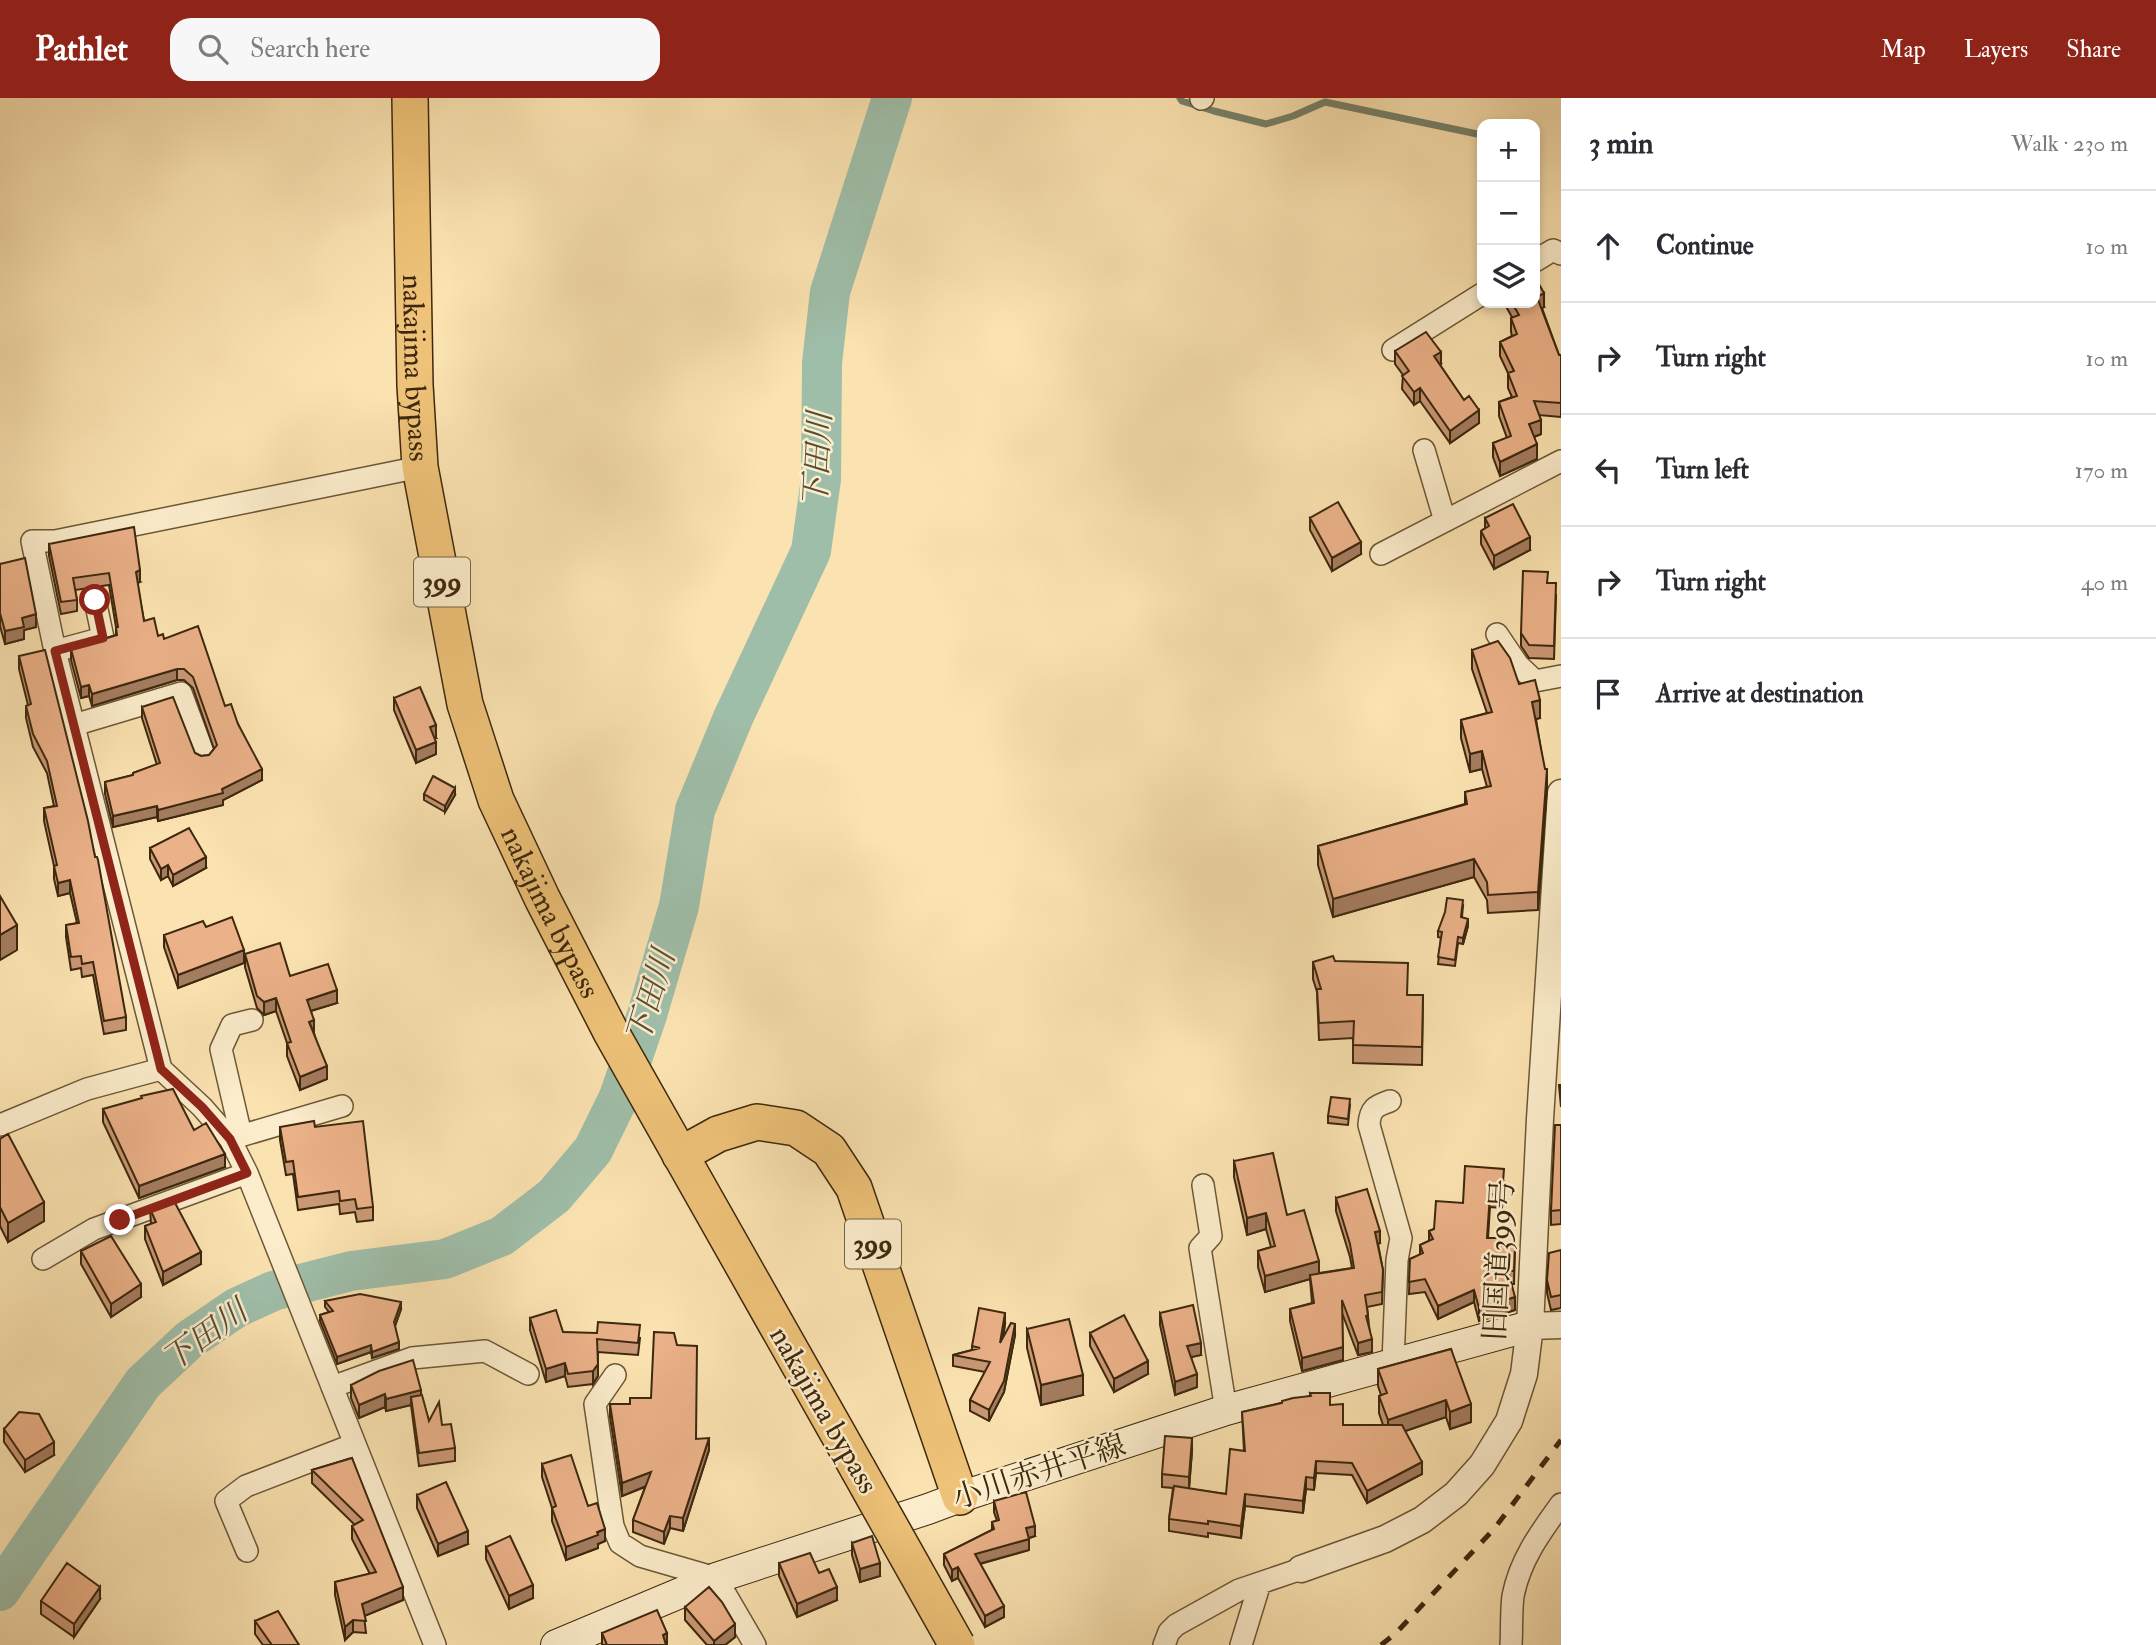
<!DOCTYPE html>
<html lang="en">
<head>
<meta charset="utf-8">
<style>
  :root { --surface:#fff; --page:#f7f7f7; --text:#2b2b33; --muted:#7c7c81; --line:#e1e1e2; --accent:#8f2418 }
  body { margin:0; font-family:"IM FELL Double Pica","Noto Serif JP",serif; background:var(--page); color:var(--text) }
  .controls { position:absolute; right:21px; top:21px; display:grid; overflow:hidden; border-radius:14px; box-shadow:0 4px 10px #0003 }
  .controls button { width:63px; height:63px; display:grid; place-items:center; padding:0; border:0; border-bottom:2px solid var(--line); background:var(--surface); color:var(--text); font:35px sans-serif }
  .stop { position:absolute; width:21px; height:21px; margin:-16px; border:5px solid #8f2418; border-radius:50%; background:#fff }
  .stop.end { background:#8f2418; border-color:#fff; box-shadow:0 2px 7px #0008 }
  .list { margin:0; padding:0; list-style:none }
  h2 { display:flex; justify-content:space-between; align-items:center; height:91px; margin:0; padding:0 28px; font-size:30px }
  h2 small { font-size:23px; font-weight:400; color:var(--muted) }
  .list li { display:grid; grid-template-columns:46px 1fr auto; gap:21px; align-items:center; box-sizing:border-box; height:112px; padding:0 28px; border-top:2px solid var(--line) }
  .list b { display:block; font-size:26px; white-space:nowrap }
  .list em { font-size:23px; font-style:normal; color:var(--muted) }
  .icon { flex:none; width:38px; height:38px; fill:none; stroke:currentColor; stroke-width:2; stroke-linecap:round; stroke-linejoin:round }
  .map { position:relative; flex:none; width:1561px; height:1547px; overflow:hidden }
  header { display:flex; align-items:center; gap:42px; box-sizing:border-box; height:98px; padding:0 35px; background:var(--accent); color:#fff }
  header strong { font-size:33px }
  nav { display:flex; gap:38px; margin-inline-start:auto; font-size:24px }
  .search { width:490px; height:63px; background:var(--page); display:flex; align-items:center; gap:18px; box-sizing:border-box; padding:0 24px; border-radius:21px; color:var(--muted); font-size:26px }
  main { display:flex }
  aside { flex:1; background:var(--surface) }
  .map>svg:first-child { display:block }
  .lines { fill:none; stroke-linecap:round; stroke-linejoin:round }
  .stream { stroke:#78826b; stroke-width:7 }
  .river { stroke:#9fbea9; stroke-width:40 }
  .minor-casing { stroke:#6c5737; stroke-width:24 }
  .tertiary-casing { stroke:#6c5737; stroke-width:29 }
  .secondary-casing { stroke:#3d280e; stroke-width:32 }
  .trunk-casing { stroke:#3d280e; stroke-width:38 }
  .minor { stroke:#fcedcc; stroke-width:21 }
  .tertiary { stroke:#fcedcc; stroke-width:26 }
  .secondary { stroke:#fcedcc; stroke-width:30 }
  .trunk { stroke:#eec278; stroke-width:35 }
  .rail { stroke:#3d280e; stroke-width:5; stroke-dasharray:12 12; stroke-linecap:butt }
  .trunk-bridge-casing { stroke:#3d280e; stroke-width:38; stroke-linecap:butt }
  .trunk-bridge { stroke:#eec278; stroke-width:35 }
  .wall { fill:#ca9875; stroke:#3d280e; stroke-width:2 }
  .shaded-wall { fill:#a47c5f; stroke:#3d280e; stroke-width:2 }
  .building { fill:#ebb188; stroke:#3d280e; stroke-width:2 }
  .route { stroke:#8f2418; stroke-width:9 }
  .labels { text-anchor:middle; dominant-baseline:central; stroke-width:5; stroke-linejoin:round; paint-order:stroke }
  .shield { fill:#fcedcc; stroke:#766347; stroke-width:2 }
  .shield-label { font-size:28px; font-weight:bold; fill:#3d280e }
  .street-label { font-size:30px; fill:#3d280e; stroke:#fcedcc }
  .water-label { font-size:32px; font-style:italic; fill:#564e35; stroke:#fcedcc }
</style>
</head>
<body>
<header>
<strong>Pathlet</strong>
<div class="search"><svg class="icon" aria-label="search" viewBox="0 0 24 24"><circle cx="10" cy="10" r="6"/><path d="M15 15l6 6"/></svg>Search here</div>
<nav><a>Map</a><a>Layers</a><a>Share</a></nav>
</header>
<main>
<div class="map">
<svg width="1561" height="1547" viewBox="0 0 1561 1547">
  <rect width="100%" height="100%" fill="#fbe3b1"/>
  <filter id="stains"><feTurbulence type="fractalNoise" baseFrequency=".00286" numOctaves="4"/><feColorMatrix values="0 0 0 0 .2 0 0 0 0 .09 0 0 0 0 .02 0 0 0 .5 -.17"/></filter>
  <radialGradient id="worn" r=".72"><stop offset=".6" stop-color="#630" stop-opacity="0"/><stop offset="1" stop-color="#630" stop-opacity=".3"/></radialGradient>
  <g class="lines">
    <path class="stream" d="M 1180,0 L 1182,3 L 1214,13 L 1266,26 L 1293,18 L 1325,4 L 1482,37"/>
    <path class="river" d="M 0,1493 L 143,1285 L 189,1242 L 236,1210 L 273,1193 L 351,1173 L 445,1161 L 502,1138 L 554,1098 L 593,1052 L 619,999 L 647,917 L 679,808 L 695,712 L 733,620 L 811,453 L 821,381 L 822,265 L 830,194 L 892,0"/>
    <defs>
      <path id="minor" d="M 1201,1 L 1203,0
        M 1535,163 L 1553,152 L 1561,156
        M 1393,252 L 1482,196
        M 1424,352 L 1445,423
        M 1381,456 L 1561,363
        M 1497,536 L 1518,567 L 1535,583 L 1561,578
        M 55,553 L 103,540 L 95,502
        M 74,627 L 181,595 L 204,657
        M 161,971 L 55,553 L 32,443 L 55,443 L 420,369
        M 1390,1003 C 1375,1008 1370,1011 1369,1027 L 1401,1140 L 1397,1162 L 1393,1265
        M 0,1027 L 87,991 L 161,971 L 202,1009 L 230,1041 L 247,1075 L 435,1547
        M 241,1037 L 221,951 L 232,927 L 252,922
        M 230,1041 L 342,1008
        M 1203,1087 L 1211,1138 L 1200,1150 L 1226,1312
        M 43,1161 L 94,1131 L 247,1075
        M 615,1277 L 595,1306 L 613,1428 L 620,1445 L 640,1458 L 716,1480 L 755,1547
        M 332,1289 L 412,1260 L 485,1253 L 528,1276
        M 247,1453 L 226,1403 L 246,1388 L 355,1346
        M 1164,1547 L 1169,1534 L 1176,1527 L 1239,1492 L 1301,1471
        M 1241,1547 L 1260,1485
        M 1511,1547 C 1512,1531 1511,1513 1513,1498 C 1520,1462 1540,1435 1561,1406"/>
      <path id="tertiary" d="M 1530,1228 L 1561,1227
        M 1301,1471 L 1385,1441 L 1422,1422 L 1456,1396 L 1482,1367 L 1509,1323 L 1524,1276 L 1530,1228 L 1540,1021 L 1561,695"/>
      <path id="secondary" d="M 556,1547 L 716,1480 L 928,1411 L 960,1399 L 1226,1312 L 1530,1228"/>
      <g id="trunk">
        <path id="s1" d="M 410,0 L 415,287 L 420,369 L 465,606 L 496,702 L 542,800 L 612,936 L 858,1371"/>
        <path d="M 680,1057 L 718,1036 L 757,1024 L 796,1030 L 829,1052 L 854,1090 L 960,1399"/>
      </g>
    </defs>
    <use href="#minor" class="minor-casing"/>
    <use href="#tertiary" class="tertiary-casing"/>
    <use href="#secondary" class="secondary-casing"/>
    <use href="#trunk" class="trunk-casing"/>
    <use href="#minor" class="minor"/>
    <use href="#tertiary" class="tertiary"/>
    <use href="#secondary" class="secondary"/>
    <use href="#trunk" class="trunk"/>
    <path class="rail" d="M 1381,1547 L 1395,1536 L 1494,1431 L 1561,1342"/>
    <defs>
      <path id="trunk-bridge" d="M 858,1371 L 957,1547"/>
    </defs>
    <use href="#trunk-bridge" class="trunk-bridge-casing"/>
    <use href="#trunk-bridge" class="trunk-bridge"/>
  </g>
  <path class="wall" d="M 1504,205 L 1535,205 L 1544,209 L 1542,210 L 1559,257 L 1561,257 L 1561,319 L 1539,317 L 1541,336 L 1534,339 L 1537,361 L 1500,378 L 1493,359 L 1493,345 L 1507,340 L 1499,318 L 1499,304 L 1512,299 L 1508,290 L 1508,275 L 1500,258 L 1500,244 L 1512,238 L 1511,234 L 1511,220 L 1512,219 Z
    M 1395,253 L 1441,266 L 1440,267 L 1479,325 L 1450,345 L 1420,303 L 1414,307 L 1402,291 L 1403,277 L 1395,266 Z
    M 1310,420 L 1361,456 L 1332,473 L 1310,432 Z
    M 1485,420 L 1530,452 L 1494,471 L 1481,446 L 1481,433 L 1485,430 Z
    M 49,446 L 140,484 L 137,485 L 144,523 L 158,538 L 164,541 L 225,608 L 238,626 L 262,682 L 223,702 L 223,707 L 158,723 L 157,719 L 113,729 L 105,696 L 105,684 L 133,677 L 133,675 L 157,667 L 142,620 L 142,609 L 195,655 L 201,658 L 209,657 L 214,651 L 193,590 L 184,582 L 177,582 L 92,608 L 89,598 L 81,600 L 71,562 L 71,551 L 116,537 L 116,529 L 109,487 L 75,492 L 77,502 L 77,513 L 61,516 L 49,458 Z
    M 0,466 L 36,529 L 24,532 L 24,541 L 5,546 L 0,528 Z
    M 1556,498 L 1554,561 L 1529,560 L 1521,548 L 1521,535 Z
    M 1472,552 L 1519,586 L 1540,620 L 1536,621 L 1547,689 L 1538,812 L 1488,815 L 1487,802 L 1474,779 L 1333,819 L 1318,767 L 1318,748 L 1465,706 L 1465,694 L 1487,689 L 1482,671 L 1470,674 L 1461,640 L 1461,622 L 1487,615 L 1472,571 Z
    M 19,558 L 126,919 L 126,932 L 104,936 L 93,877 L 82,879 L 81,870 L 71,872 L 66,839 L 66,827 L 77,825 L 70,795 L 58,798 L 54,781 L 54,768 L 44,723 L 44,710 L 54,708 L 47,675 L 33,649 L 26,620 L 26,608 L 28,607 L 19,571 Z
    M 394,600 L 436,640 L 434,640 L 436,656 L 416,665 L 394,612 Z
    M 424,696 L 455,697 L 445,714 L 424,702 Z
    M 150,750 L 206,770 L 173,788 L 168,778 L 161,782 L 150,761 Z
    M 1463,808 L 1462,819 L 1468,828 L 1463,846 L 1458,845 L 1455,868 L 1438,866 L 1441,840 L 1438,839 L 1438,833 Z
    M 206,829 L 244,865 L 178,890 L 164,849 L 164,837 Z
    M 245,856 L 290,878 L 337,905 L 311,913 L 314,935 L 327,981 L 300,992 L 287,958 L 287,945 L 276,913 L 264,917 L 257,910 L 245,869 Z
    M 1335,863 L 1408,897 L 1423,897 L 1422,967 L 1353,965 L 1353,940 L 1319,942 L 1317,894 L 1313,881 L 1313,864 Z
    M 1350,1007 L 1348,1027 L 1328,1025 L 1328,1018 Z
    M 103,1011 L 194,1032 L 225,1069 L 139,1100 L 103,1024 Z
    M 1561,1027 L 1561,1126 L 1551,1127 L 1551,1113 Z
    M 280,1029 L 315,1029 L 373,1109 L 373,1122 L 357,1124 L 355,1114 L 340,1116 L 339,1106 L 298,1112 L 293,1076 L 286,1077 L 280,1042 Z
    M 0,1041 L 44,1123 L 8,1144 L 0,1128 Z
    M 1234,1063 L 1287,1117 L 1319,1175 L 1352,1170 L 1350,1159 L 1336,1113 L 1336,1100 L 1380,1145 L 1378,1146 L 1383,1172 L 1382,1206 L 1367,1209 L 1372,1254 L 1358,1257 L 1342,1215 L 1343,1262 L 1302,1273 L 1290,1223 L 1290,1211 L 1312,1205 L 1310,1181 L 1265,1194 L 1258,1169 L 1258,1153 L 1271,1149 L 1266,1131 L 1247,1137 L 1234,1079 Z
    M 1504,1084 L 1502,1110 L 1490,1109 L 1488,1140 L 1502,1148 L 1515,1148 L 1514,1186 L 1511,1186 L 1515,1212 L 1479,1223 L 1474,1204 L 1438,1221 L 1425,1194 L 1409,1196 L 1410,1161 L 1420,1157 L 1420,1147 L 1429,1143 L 1429,1133 L 1434,1131 L 1463,1105 Z
    M 150,1111 L 201,1166 L 163,1187 L 145,1141 L 145,1128 L 151,1126 Z
    M 1561,1152 L 1561,1210 L 1551,1212 L 1547,1195 L 1547,1182 Z
    M 81,1153 L 141,1199 L 111,1219 L 81,1166 Z
    M 325,1203 L 401,1211 L 395,1228 L 399,1251 L 372,1260 L 371,1254 L 337,1266 L 320,1223 L 320,1217 L 329,1214 L 325,1209 Z
    M 1160,1215 L 1201,1257 L 1191,1259 L 1197,1289 L 1175,1297 L 1160,1227 Z
    M 530,1220 L 563,1234 L 640,1240 L 638,1257 L 598,1254 L 598,1278 L 593,1286 L 568,1289 L 565,1278 L 546,1284 L 530,1232 Z
    M 1005,1226 L 1003,1240 L 1015,1237 L 1004,1294 L 989,1323 L 970,1313 L 970,1302 L 985,1274 L 953,1268 L 953,1257 L 972,1252 L 972,1248 Z
    M 1027,1231 L 1083,1297 L 1041,1307 L 1027,1250 Z
    M 1090,1235 L 1148,1276 L 1114,1294 L 1090,1248 Z
    M 1451,1251 L 1471,1324 L 1450,1331 L 1446,1319 L 1405,1333 L 1422,1376 L 1367,1405 L 1352,1377 L 1316,1375 L 1314,1392 L 1306,1391 L 1303,1415 L 1245,1408 L 1241,1440 L 1208,1435 L 1208,1439 L 1169,1433 L 1169,1421 L 1173,1390 L 1162,1389 L 1162,1376 L 1192,1353 L 1189,1391 L 1226,1396 L 1244,1353 L 1242,1314 L 1310,1298 L 1310,1295 L 1330,1307 L 1343,1327 L 1383,1327 L 1379,1315 L 1379,1298 L 1381,1297 L 1378,1288 L 1378,1271 Z
    M 351,1287 L 421,1297 L 429,1323 L 442,1327 L 455,1350 L 455,1363 L 419,1368 L 411,1307 L 386,1313 L 385,1309 L 359,1320 L 351,1300 Z
    M 610,1306 L 630,1306 L 696,1341 L 709,1352 L 683,1433 L 670,1430 L 664,1446 L 633,1434 L 633,1422 L 645,1389 L 622,1398 L 610,1319 Z
    M 4,1331 L 54,1357 L 25,1374 L 4,1344 Z
    M 352,1360 L 403,1502 L 364,1518 L 366,1535 L 353,1534 L 345,1542 L 335,1497 L 335,1484 L 370,1476 L 352,1441 L 352,1428 L 355,1427 L 312,1385 L 312,1372 Z
    M 542,1366 L 588,1408 L 605,1443 L 598,1446 L 598,1450 L 566,1462 L 552,1423 L 552,1410 L 542,1379 Z
    M 417,1397 L 468,1446 L 438,1458 L 417,1410 Z
    M 994,1403 L 1035,1438 L 1029,1440 L 1029,1452 L 980,1466 L 1004,1519 L 985,1529 L 958,1480 L 952,1483 L 944,1467 L 944,1456 L 992,1432 L 992,1424 L 997,1423 L 994,1414 Z
    M 852,1445 L 880,1478 L 860,1484 L 852,1457 Z
    M 486,1449 L 533,1500 L 509,1511 L 486,1461 Z
    M 779,1465 L 819,1475 L 837,1502 L 797,1519 L 779,1478 Z
    M 100,1501 L 74,1539 L 41,1516 L 41,1503 Z
    M 685,1509 L 735,1539 L 725,1547 L 707,1547 L 685,1522 Z
    M 255,1523 L 299,1547 L 263,1547 L 255,1536 Z
    M 602,1535 L 667,1547 L 602,1547 Z"/>
  <path class="shaded-wall" d="M 1544,195 L 1544,209 L 1537,213 L 1537,199 Z
    M 1441,254 L 1441,266 L 1434,271 L 1434,258 Z
    M 1420,290 L 1420,303 L 1414,307 L 1414,294 Z
    M 1479,312 L 1479,325 L 1450,345 L 1450,333 Z
    M 1541,322 L 1541,336 L 1529,341 L 1529,326 Z
    M 1537,346 L 1537,361 L 1500,378 L 1500,364 Z
    M 1530,439 L 1530,452 L 1494,471 L 1494,458 Z
    M 1361,444 L 1361,456 L 1332,473 L 1332,460 Z
    M 140,472 L 140,484 L 136,485 L 136,474 Z
    M 36,516 L 36,529 L 24,532 L 24,541 L 5,546 L 5,533 L 22,520 Z
    M 177,571 L 177,582 L 92,608 L 92,596 Z
    M 89,587 L 89,598 L 81,600 L 81,589 Z
    M 1540,602 L 1540,620 L 1532,622 L 1532,604 Z
    M 436,627 L 436,640 L 430,642 L 430,629 Z
    M 436,644 L 436,656 L 416,665 L 416,652 Z
    M 1482,653 L 1482,671 L 1470,674 L 1470,656 Z
    M 262,671 L 262,682 L 223,702 L 223,707 L 158,723 L 158,712 L 222,691 Z
    M 1547,671 L 1547,689 L 1538,812 L 1538,794 Z
    M 455,690 L 455,697 L 445,714 L 445,708 Z
    M 157,708 L 157,719 L 113,729 L 113,718 Z
    M 206,759 L 206,770 L 173,788 L 173,777 Z
    M 1474,761 L 1474,779 L 1333,819 L 1333,801 Z
    M 168,767 L 168,778 L 161,782 L 161,771 Z
    M 70,782 L 70,795 L 58,798 L 58,785 Z
    M 1468,821 L 1468,828 L 1463,846 L 1463,840 Z
    M 17,827 L 17,852 L 0,862 L 0,837 Z
    M 244,852 L 244,865 L 178,890 L 178,877 Z
    M 337,892 L 337,905 L 307,914 L 307,902 Z
    M 276,900 L 276,913 L 264,917 L 264,904 Z
    M 314,922 L 314,935 L 309,924 Z
    M 327,968 L 327,981 L 300,992 L 300,979 Z
    M 225,1056 L 225,1069 L 139,1100 L 139,1088 Z
    M 44,1104 L 44,1123 L 8,1144 L 8,1125 Z
    M 1266,1115 L 1266,1131 L 1247,1137 L 1247,1120 Z
    M 1380,1133 L 1380,1145 L 1375,1147 L 1375,1134 Z
    M 201,1154 L 201,1166 L 163,1187 L 163,1174 Z
    M 1319,1163 L 1319,1179 L 1310,1177 L 1310,1181 L 1265,1194 L 1265,1178 Z
    M 141,1186 L 141,1199 L 111,1219 L 111,1206 Z
    M 1474,1192 L 1474,1204 L 1438,1221 L 1438,1208 Z
    M 1515,1199 L 1515,1212 L 1479,1223 L 1479,1210 Z
    M 401,1204 L 401,1211 L 394,1231 L 394,1224 Z
    M 1005,1215 L 1005,1226 L 1000,1257 L 1000,1245 Z
    M 1015,1226 L 1015,1237 L 1004,1294 L 989,1323 L 989,1312 Z
    M 1372,1241 L 1372,1254 L 1358,1257 L 1358,1245 Z
    M 399,1244 L 399,1251 L 372,1260 L 372,1254 Z
    M 1201,1245 L 1201,1257 L 1187,1260 L 1187,1248 Z
    M 371,1247 L 371,1254 L 337,1266 L 337,1259 Z
    M 1343,1249 L 1343,1262 L 1302,1273 L 1302,1260 Z
    M 1148,1263 L 1148,1276 L 1114,1294 L 1114,1281 Z
    M 565,1265 L 565,1278 L 546,1284 L 546,1271 Z
    M 598,1266 L 598,1278 L 593,1286 L 593,1273 Z
    M 1197,1276 L 1197,1289 L 1175,1297 L 1175,1284 Z
    M 1083,1277 L 1083,1297 L 1041,1307 L 1041,1287 Z
    M 421,1292 L 421,1304 L 411,1299 L 411,1307 L 386,1313 L 386,1301 Z
    M 385,1296 L 385,1309 L 359,1320 L 359,1307 Z
    M 1446,1302 L 1446,1319 L 1388,1339 L 1388,1322 Z
    M 1471,1306 L 1471,1324 L 1450,1331 L 1450,1314 Z
    M 709,1340 L 709,1352 L 683,1433 L 683,1420 Z
    M 1192,1340 L 1192,1353 L 1189,1391 L 1189,1379 Z
    M 54,1344 L 54,1357 L 25,1374 L 25,1362 Z
    M 1316,1363 L 1316,1375 L 1314,1392 L 1314,1380 Z
    M 1422,1364 L 1422,1376 L 1367,1405 L 1367,1393 Z
    M 651,1374 L 651,1386 L 622,1398 L 622,1385 Z
    M 1306,1379 L 1306,1391 L 1303,1415 L 1303,1403 Z
    M 1245,1396 L 1245,1408 L 1241,1440 L 1241,1428 Z
    M 670,1418 L 670,1430 L 664,1446 L 664,1434 Z
    M 1035,1428 L 1035,1438 L 1026,1441 L 1026,1430 Z
    M 605,1431 L 605,1443 L 598,1446 L 598,1450 L 566,1462 L 566,1449 Z
    M 468,1433 L 468,1446 L 438,1458 L 438,1446 Z
    M 1029,1441 L 1029,1452 L 975,1467 L 975,1456 Z
    M 880,1465 L 880,1478 L 860,1484 L 860,1471 Z
    M 958,1469 L 958,1480 L 952,1483 L 952,1472 Z
    M 533,1487 L 533,1500 L 509,1511 L 509,1498 Z
    M 100,1489 L 100,1501 L 74,1539 L 74,1526 Z
    M 403,1489 L 403,1502 L 362,1519 L 362,1506 Z
    M 837,1489 L 837,1502 L 797,1519 L 797,1506 Z
    M 1004,1508 L 1004,1519 L 985,1529 L 985,1518 Z
    M 353,1522 L 353,1534 L 345,1542 L 345,1529 Z
    M 735,1526 L 735,1539 L 725,1547 L 714,1547 L 714,1543 Z
    M 667,1535 L 667,1547 L 663,1547 L 663,1537 Z"/>
  <path class="building" d="M 1535,179 L 1544,195 L 1537,199 L 1559,257 L 1561,257 L 1561,305 L 1534,303 L 1541,322 L 1529,326 L 1537,346 L 1500,364 L 1493,345 L 1511,338 L 1499,304 L 1517,298 L 1508,275 L 1514,273 L 1500,244 L 1517,236 L 1511,220 L 1519,217 L 1512,205 L 1535,205 Z
    M 1426,234 L 1441,254 L 1434,258 L 1464,302 L 1469,298 L 1479,312 L 1450,333 L 1420,290 L 1414,294 L 1402,278 L 1409,273 L 1395,253 Z
    M 1338,404 L 1361,444 L 1332,460 L 1310,420 Z
    M 1513,406 L 1530,439 L 1494,458 L 1481,433 L 1489,428 L 1485,420 Z
    M 134,429 L 140,472 L 136,474 L 144,523 L 154,520 L 158,538 L 163,536 L 164,541 L 198,528 L 225,608 L 231,606 L 238,626 L 262,671 L 222,691 L 223,695 L 158,712 L 157,708 L 113,718 L 105,684 L 133,677 L 133,675 L 160,665 L 142,609 L 173,599 L 195,655 L 201,658 L 209,657 L 217,647 L 193,579 L 184,571 L 177,571 L 92,596 L 89,587 L 81,589 L 71,551 L 117,537 L 116,529 L 118,529 L 109,475 L 73,480 L 77,502 L 61,504 L 49,446 Z
    M 25,460 L 36,516 L 22,520 L 24,529 L 5,533 L 0,515 L 0,466 Z
    M 1523,473 L 1548,474 L 1547,485 L 1556,485 L 1554,548 L 1529,547 L 1521,535 Z
    M 1498,543 L 1510,560 L 1519,586 L 1535,582 L 1540,602 L 1532,604 L 1545,671 L 1547,671 L 1538,794 L 1488,797 L 1487,784 L 1474,761 L 1333,801 L 1318,748 L 1467,706 L 1465,694 L 1491,688 L 1482,653 L 1470,656 L 1461,622 L 1492,614 L 1472,552 Z
    M 45,552 L 88,723 L 95,759 L 97,759 L 98,762 L 126,919 L 104,923 L 93,864 L 82,866 L 81,858 L 71,859 L 66,827 L 79,825 L 70,782 L 58,785 L 54,768 L 57,767 L 44,710 L 57,708 L 47,663 L 33,636 L 26,608 L 31,606 L 19,558 Z
    M 420,589 L 436,627 L 430,629 L 436,644 L 416,652 L 394,600 Z
    M 433,678 L 455,690 L 445,708 L 424,696 Z
    M 189,730 L 206,759 L 173,777 L 168,767 L 161,771 L 150,750 Z
    M 0,798 L 17,827 L 0,837 Z
    M 1447,800 L 1463,802 L 1461,819 L 1468,821 L 1463,840 L 1458,839 L 1455,862 L 1438,859 L 1442,834 L 1438,833 L 1445,814 Z
    M 232,819 L 244,852 L 178,877 L 164,837 L 203,823 L 206,829 Z
    M 280,845 L 290,878 L 328,866 L 337,892 L 307,902 L 314,922 L 309,924 L 327,968 L 300,979 L 287,945 L 291,944 L 276,900 L 264,904 L 257,898 L 245,856 Z
    M 1333,858 L 1335,863 L 1408,865 L 1407,897 L 1423,897 L 1422,949 L 1353,947 L 1354,923 L 1319,925 L 1317,891 L 1321,891 L 1313,864 Z
    M 1559,987 L 1561,987 L 1561,1009 Z
    M 173,991 L 194,1032 L 206,1025 L 225,1056 L 139,1088 L 103,1011 L 142,1000 L 141,998 Z
    M 1331,999 L 1350,1001 L 1348,1021 L 1328,1018 Z
    M 314,1023 L 315,1029 L 363,1023 L 373,1109 L 357,1111 L 355,1101 L 340,1103 L 339,1093 L 298,1099 L 293,1063 L 286,1064 L 280,1029 Z
    M 1555,1027 L 1561,1027 L 1561,1112 L 1551,1113 Z
    M 8,1036 L 44,1104 L 8,1125 L 0,1109 L 0,1041 Z
    M 1273,1055 L 1287,1117 L 1304,1112 L 1319,1163 L 1265,1178 L 1258,1153 L 1275,1148 L 1266,1115 L 1247,1120 L 1234,1063 Z
    M 1465,1068 L 1504,1071 L 1502,1097 L 1490,1096 L 1487,1140 L 1502,1140 L 1502,1148 L 1515,1148 L 1514,1173 L 1508,1173 L 1515,1199 L 1479,1210 L 1474,1192 L 1438,1208 L 1425,1181 L 1409,1184 L 1410,1161 L 1423,1155 L 1420,1147 L 1433,1141 L 1429,1133 L 1434,1131 L 1436,1103 L 1463,1105 Z
    M 1367,1091 L 1380,1133 L 1375,1134 L 1383,1172 L 1382,1194 L 1365,1197 L 1368,1217 L 1366,1218 L 1372,1241 L 1358,1245 L 1342,1202 L 1343,1249 L 1302,1260 L 1290,1211 L 1314,1205 L 1310,1177 L 1354,1170 L 1350,1146 L 1336,1100 Z
    M 174,1103 L 201,1154 L 163,1174 L 145,1128 L 156,1124 L 150,1111 Z
    M 111,1138 L 141,1186 L 111,1206 L 81,1153 Z
    M 1561,1152 L 1561,1197 L 1551,1199 L 1547,1182 L 1549,1155 Z
    M 360,1196 L 401,1204 L 394,1224 L 399,1244 L 372,1254 L 371,1247 L 337,1259 L 320,1217 L 333,1213 L 325,1203 Z
    M 1193,1207 L 1201,1245 L 1187,1248 L 1197,1276 L 1175,1284 L 1160,1215 Z
    M 979,1210 L 1005,1215 L 1000,1245 L 1011,1225 L 1015,1226 L 1004,1283 L 989,1312 L 970,1302 L 990,1264 L 953,1257 L 980,1250 L 972,1248 Z
    M 556,1212 L 563,1234 L 597,1235 L 598,1224 L 640,1227 L 638,1245 L 597,1241 L 598,1266 L 593,1273 L 568,1276 L 565,1265 L 546,1271 L 530,1220 Z
    M 1124,1217 L 1148,1263 L 1114,1281 L 1090,1235 Z
    M 1069,1221 L 1083,1277 L 1041,1287 L 1027,1231 Z
    M 654,1234 L 674,1235 L 677,1247 L 697,1248 L 696,1341 L 709,1340 L 683,1420 L 670,1418 L 664,1434 L 633,1422 L 651,1374 L 622,1385 L 610,1306 L 630,1306 L 630,1300 L 651,1300 Z
    M 1451,1251 L 1471,1306 L 1450,1314 L 1446,1302 L 1388,1322 L 1379,1298 L 1387,1295 L 1378,1271 Z
    M 413,1262 L 421,1292 L 386,1301 L 385,1296 L 359,1307 L 351,1287 L 379,1273 Z
    M 1310,1295 L 1330,1295 L 1330,1307 L 1343,1306 L 1343,1327 L 1402,1327 L 1422,1364 L 1367,1393 L 1352,1365 L 1316,1363 L 1314,1380 L 1306,1379 L 1303,1403 L 1245,1396 L 1241,1428 L 1208,1423 L 1208,1426 L 1169,1421 L 1174,1388 L 1226,1396 L 1230,1351 L 1245,1353 L 1242,1314 L 1282,1305 L 1282,1303 L 1293,1300 L 1311,1298 Z
    M 422,1297 L 429,1323 L 439,1304 L 442,1327 L 451,1326 L 455,1350 L 419,1355 L 411,1299 Z
    M 19,1314 L 39,1316 L 54,1344 L 25,1362 L 4,1331 Z
    M 1165,1338 L 1192,1340 L 1189,1379 L 1162,1376 Z
    M 571,1357 L 588,1408 L 597,1405 L 605,1431 L 597,1434 L 598,1437 L 566,1449 L 552,1410 L 556,1408 L 542,1366 Z
    M 352,1360 L 403,1489 L 362,1506 L 366,1523 L 353,1522 L 345,1529 L 335,1484 L 376,1474 L 352,1428 L 363,1422 L 312,1372 Z
    M 446,1384 L 468,1433 L 438,1446 L 417,1397 Z
    M 1026,1394 L 1035,1428 L 1026,1430 L 1029,1441 L 975,1456 L 1004,1508 L 985,1518 L 958,1469 L 952,1472 L 944,1456 L 994,1431 L 992,1424 L 999,1422 L 994,1403 Z
    M 510,1438 L 533,1487 L 509,1498 L 486,1449 Z
    M 872,1438 L 880,1465 L 860,1471 L 852,1445 Z
    M 810,1455 L 819,1475 L 829,1471 L 837,1489 L 797,1506 L 779,1465 Z
    M 67,1465 L 100,1489 L 74,1526 L 41,1503 Z
    M 709,1489 L 722,1504 L 735,1526 L 714,1543 L 685,1509 Z
    M 657,1512 L 667,1535 L 663,1537 L 666,1547 L 607,1547 L 602,1535 Z
    M 278,1513 L 299,1547 L 272,1547 L 255,1523 Z"/>
  <g class="lines">
    <path class="route" d="M 95,502 L 103,540 L 55,553 L 161,971 L 202,1009 L 230,1041 L 247,1075 L 120,1122"/>
  </g>
  <g class="labels">
    <g class="shield">
      <rect x="414" y="459.5" width="56" height="49" rx="5"/>
      <rect x="845" y="1121.5" width="56" height="49" rx="5"/>
    </g>
    <g class="shield-label">
      <text x="442" y="484">399</text>
      <text x="873" y="1146">399</text>
    </g>
    <g class="street-label">
      <text stroke="none"><textPath href="#s1" startOffset="270">nakajima bypass</textPath></text>
      <text stroke="none"><textPath href="#s1" startOffset="836">nakajima bypass</textPath></text>
      <text transform="translate(1499 1162) rotate(-87)">旧国道399号</text>
      <text transform="translate(824 1312) rotate(60)">nakajima bypass</text>
      <text transform="translate(1039 1374) rotate(-18)">小川赤井平線</text>
    </g>
    <g class="water-label">
      <text transform="translate(818 362) rotate(-87)">下田川</text>
      <text transform="translate(651 899) rotate(-73)">下田川</text>
      <text transform="translate(205 1238) rotate(-36)">下田川</text>
    </g>
  </g>
  <rect width="100%" height="100%" filter="url(#stains)"/>
  <rect width="100%" height="100%" fill="url(#worn)"/>
</svg>
<div class="controls">
<button>+</button>
<button>−</button>
<button><svg class="icon" aria-label="layers" viewBox="0 0 24 24"><path d="M12 4l9 5-9 5-9-5zM3 14l9 5 9-5"/></svg></button>
</div>
<div class="stop" style="left:95px;top:502px"></div>
<div class="stop end" style="left:120px;top:1122px"></div>
</div>
<aside>
<h2>3 min<small>Walk · 230 m</small></h2>
<ul class="list">
<li><svg class="icon" aria-label="ahead" viewBox="0 0 24 24"><path d="M12 20V5M6 11l6-6 6 6"/></svg><div><b>Continue</b></div><em>10 m</em></li>
<li><svg class="icon" aria-label="right" viewBox="0 0 24 24"><path d="M7 20v-9h11M14 6l5 5-5 5"/></svg><div><b>Turn right</b></div><em>10 m</em></li>
<li><svg class="icon" aria-label="left" viewBox="0 0 24 24"><path d="M17 20v-9H6M10 6l-5 5 5 5"/></svg><div><b>Turn left</b></div><em>170 m</em></li>
<li><svg class="icon" aria-label="right" viewBox="0 0 24 24"><path d="M7 20v-9h11M14 6l5 5-5 5"/></svg><div><b>Turn right</b></div><em>40 m</em></li>
<li><svg class="icon" aria-label="arrive" viewBox="0 0 24 24"><path d="M6 21V4h12l-3 4 3 4H6"/></svg><div><b>Arrive at destination</b></div></li>
</ul>
</aside>
</main>
</body>
</html>
